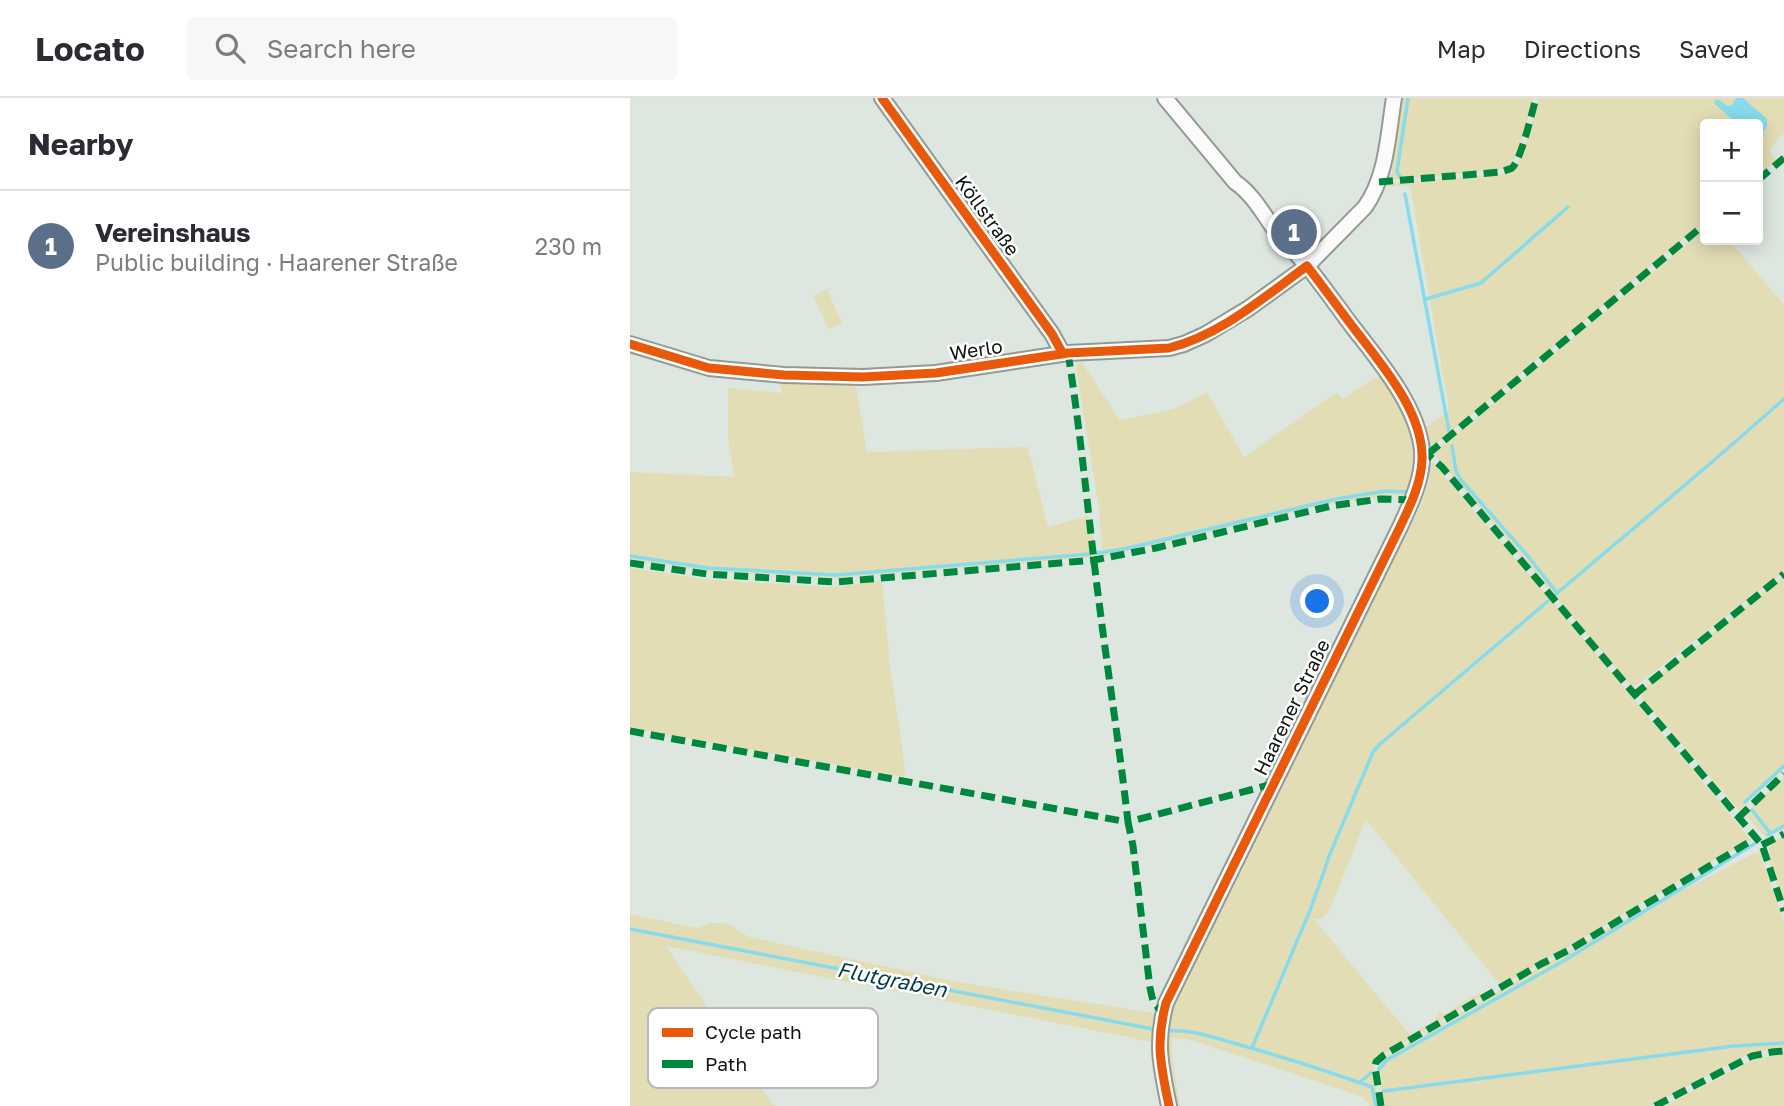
<!DOCTYPE html>
<html lang="en">
<head>
<meta charset="utf-8">
<style>
  :root { --surface:#fff; --page:#f7f7f7; --text:#2b2b33; --muted:#7c7c81; --line:#e1e1e2; --accent:#db2777 }
  body { margin:0; font-family:"Golos Text",sans-serif; background:var(--page); color:var(--text) }
  .controls { position:absolute; right:21px; top:21px; display:grid; overflow:hidden; border-radius:7px; box-shadow:0 4px 18px #0003 }
  .controls button { width:63px; height:63px; display:grid; place-items:center; padding:0; border:0; border-bottom:2px solid var(--line); background:var(--surface); color:var(--text); font:35px sans-serif }
  .you { position:absolute; left:688px; top:504px; width:24px; height:24px; margin:-18px; border:5px solid #fff; border-radius:50%; background:#1a73e8; box-shadow:0 0 0 10px #1a73e833 }
  .badge { display:grid; place-items:center; width:46px; height:46px; border-radius:50%; background:var(--accent); color:#fff; font-size:23px; font-weight:700 }
  .pin { position:absolute; translate:-50% -50%; border:4px solid #fff; box-shadow:0 2px 7px #0006 }
  .list { margin:0; padding:0; list-style:none }
  h2 { display:flex; justify-content:space-between; align-items:center; height:91px; margin:0; padding:0 28px; font-size:30px }
  h2 small { font-size:23px; font-weight:400; color:var(--muted) }
  .list li { display:grid; grid-template-columns:46px 1fr auto; gap:21px; align-items:center; box-sizing:border-box; height:112px; padding:0 28px; border-top:2px solid var(--line) }
  .list b { display:block; font-size:26px; white-space:nowrap }
  .list p { margin:0; font-size:23px; white-space:nowrap; color:var(--muted) }
  .list em { font-size:23px; font-style:normal; color:var(--muted) }
  .icon { flex:none; width:38px; height:38px; fill:none; stroke:currentColor; stroke-width:2; stroke-linecap:round; stroke-linejoin:round }
  .map { position:relative; flex:none; width:1154px; height:1008px; overflow:hidden }
  header { display:flex; align-items:center; gap:42px; box-sizing:border-box; height:98px; padding:0 35px; background:var(--surface); border-bottom:2px solid var(--line) }
  header strong { font-size:33px }
  nav { display:flex; gap:38px; margin-inline-start:auto; font-size:24px }
  .search { width:490px; height:63px; background:var(--page); display:flex; align-items:center; gap:18px; box-sizing:border-box; padding:0 24px; border-radius:7px; color:var(--muted); font-size:26px }
  main { display:flex }
  aside { flex:1; background:var(--surface) }
  .map>svg:first-child { display:block }
  .green { fill:#e2ddb5 }
  .water { fill:#88dbeb }
  .lines { fill:none; stroke-linecap:round; stroke-linejoin:round }
  .stream { stroke:#88dbeb; stroke-width:3.5 }
  .minor-casing { stroke:#939a95; stroke-width:18 }
  .minor { stroke:#fafbfa; stroke-width:14 }
  .quiet { stroke:#00873e; stroke-width:7; stroke-dasharray:14 7; stroke-linecap:butt }
  .cycleway-casing { stroke:#fff; stroke-width:13 }
  .cycleway { stroke:#e8590c; stroke-width:9 }
  .labels { text-anchor:middle; dominant-baseline:central; stroke-width:5; stroke-linejoin:round; paint-order:stroke }
  .street-label { font-size:19px; fill:#0e1410; stroke:#fff }
  .water-label { font-size:21px; font-style:italic; fill:#053c47; stroke:#fff }
  .key { fill:#fff; stroke:#b7b8b7; stroke-width:2 }
  .key-label { font-size:19px; fill:#0e1410 }
</style>
</head>
<body>
<header>
<strong>Locato</strong>
<div class="search"><svg class="icon" aria-label="search" viewBox="0 0 24 24"><circle cx="10" cy="10" r="6"/><path d="M15 15l6 6"/></svg>Search here</div>
<nav><a>Map</a><a>Directions</a><a>Saved</a></nav>
</header>
<main>
<aside>
<h2>Nearby<small></small></h2>
<ul class="list">
<li><span class="badge" style="background:#5c6f8a">1</span><div><b>Vereinshaus</b><p>Public building · Haarener Straße</p></div><em>230 m</em></li>
</ul>
</aside>
<div class="map">
<svg width="1154" height="1008" viewBox="0 0 1154 1008">
  <rect width="100%" height="100%" fill="#dde7e0"/>
  <path class="green" d="M 768,0 L 904,0 C 900,12 887,64 879,69 C 875,71 871,71 868,72 L 759,82 L 764,64 L 758,64 Z
    M 909,0 L 1154,0 L 1154,35 L 1139,52 L 1146,62 L 1128,78 L 1128,26 L 1075,26 L 1075,123 L 801,350 L 796,330 L 819,312 L 780,87 L 757,89 L 758,86 L 875,76 C 879,74 881,73 884,70 C 895,57 903,17 909,0 Z
    M 1075,131 L 1075,142 L 1099,142 L 1154,207 L 1154,474 L 1003,590 L 803,355 Z
    M 197,191 L 212,225 L 199,231 L 183,198 Z
    M 451,263 L 490,322 L 544,311 L 577,294 L 614,359 L 707,294 L 712,301 L 752,276 L 779,321 L 787,356 L 779,399 L 763,397 L 699,406 L 473,459 L 469,411 L 446,268 Z
    M 147,278 L 225,283 L 237,354 L 398,349 L 418,429 L 458,418 L 467,459 L 205,480 L 78,473 L 0,461 L 0,374 L 104,379 L 98,337 L 98,290 L 152,295 Z
    M 802,364 L 918,498 L 1121,742 L 1077,766 L 962,835 L 871,888 L 736,722 L 698,815 L 691,821 L 684,821 L 780,937 L 805,922 L 808,916 L 811,914 L 815,916 L 848,895 L 858,895 L 745,961 L 743,975 L 749,1008 L 740,1008 L 733,999 L 724,996 L 561,942 L 542,940 L 542,959 L 550,1008 L 543,1008 L 535,961 L 537,919 L 596,792 L 671,648 L 787,416 L 797,391 Z
    M 0,470 L 74,481 L 149,486 L 204,489 L 252,483 L 260,569 L 272,647 L 275,679 L 0,630 Z
    M 1154,478 L 1154,671 L 1109,712 L 1013,602 L 1011,596 L 1016,588 Z
    M 1154,679 L 1154,731 L 1136,740 L 1117,718 L 1117,714 Z
    M 1154,738 L 1154,803 C 1150,792 1134,758 1140,748 C 1142,743 1149,741 1154,738 Z
    M 1130,755 L 1154,825 L 1154,950 L 1122,954 L 1020,1008 L 754,1008 L 747,970 L 753,960 L 1003,816 L 1049,794 L 1123,756 Z
    M 0,816 L 68,830 L 81,825 L 97,825 L 119,839 L 327,884 L 523,915 L 526,926 L 522,944 L 36,848 L 144,1008 L 0,1008 Z
    M 1154,956 L 1154,1008 L 1034,1008 L 1126,961 Z"/>
  <path class="water" d="M 1106,0 L 1113,0 L 1136,20 C 1140,29 1134,33 1128,39 L 1128,26 L 1107,26 L 1084,5 L 1085,2 L 1089,2 L 1098,8 L 1102,7 Z"/>
  <g class="lines">
    <path class="stream" d="M 770,79 L 767,73 L 778,0
      M 775,96 L 819,333
      M 796,201 L 851,185 L 938,109
      M 822,348 L 826,373 L 830,381 L 897,457 L 927,495
      M 467,455 L 494,451 L 706,401 L 755,393 L 780,394
      M 0,458 L 78,470 L 206,477 L 460,456
      M 926,496 L 1081,365 L 1154,301
      M 1115,704 L 1154,668
      M 1122,712 L 1140,735
      M 1138,737 L 1154,728
      M 0,831 L 523,931
      M 538,933 C 562,931 585,940 607,946 C 653,959 698,973 742,989 L 746,1008
      M 622,950 L 681,810 L 700,756 L 743,654 L 749,647 L 918,503
      M 749,971 L 757,962 L 935,862 L 1124,746
      M 730,984 L 741,975
      M 754,993 L 1104,948 L 1154,945"/>
    <defs>
      <path id="minor" d="M 252,0 L 422,236 L 433,256
        M 535,0 L 605,84 C 621,95 631,112 642,128 C 653,142 666,155 677,168 C 693,188 707,208 722,228 C 749,263 787,307 792,352 C 794,379 781,405 770,429 L 536,905 C 525,946 531,968 539,1008
        M 0,246 L 79,270 L 154,277 L 233,279 L 306,275 L 438,255 L 539,250 L 554,246 L 576,236 L 619,210 L 677,168 L 735,109 C 757,78 758,36 764,0"/>
    </defs>
    <use href="#minor" class="minor-casing"/>
    <use href="#minor" class="minor"/>
    <path class="quiet" d="M 1128,82 L 1154,60
      M 749,84 L 871,74 C 874,73 880,71 882,70 C 891,62 902,14 906,0
      M 438,255 C 449,324 456,394 464,463 C 474,550 488,636 498,724 L 643,686
      M 792,351 L 812,369 L 1132,747 L 1154,813
      M 798,356 L 1075,126
      M 0,465 L 77,476 L 205,484 L 464,462 L 526,450 L 701,408 L 750,401 L 783,402
      M 1004,597 L 1154,476
      M 0,633 L 498,724 L 503,748 L 520,890 L 523,903 L 533,916
      M 1108,720 L 1154,676
      M 1132,747 L 1154,736
      M 751,1008 L 745,969 L 746,964 L 754,957 L 911,866 L 941,851 L 1126,740
      M 1025,1008 L 1122,958 L 1142,954 L 1154,953"/>
    <defs>
      <path id="cycleway" d="M 252,0 L 422,236 L 433,256
        M 0,246 L 79,270 L 154,277 L 233,279 L 306,275 L 438,255 L 539,250 C 591,237 634,199 677,168 C 694,190 710,212 726,233 C 753,268 794,316 792,362 C 791,386 780,408 770,429 L 536,905 C 525,946 531,968 539,1008"/>
    </defs>
    <use href="#cycleway" class="cycleway-casing"/>
    <use href="#cycleway" class="cycleway"/>
  </g>
  <g class="labels">
    <g class="street-label">
      <text transform="translate(358 117) rotate(54)">Köllstraße</text>
      <text transform="translate(346 251) rotate(-8)">Werlo</text>
      <text transform="translate(661 609) rotate(-64)">Haarener Straße</text>
    </g>
    <g class="water-label">
      <text transform="translate(262 881) rotate(11)">Flutgraben</text>
    </g>
  </g>
  <rect x="18" y="910" width="230" height="80" rx="10" class="key"/>
  <rect x="32" y="930" width="31" height="9" fill="#e8590c"/>
  <rect x="32" y="962" width="31" height="8" fill="#00873e"/>
  <g class="key-label">
    <text x="75" y="941">Cycle path</text>
    <text x="75" y="973">Path</text>
  </g>
</svg>
<div class="controls">
<button>+</button>
<button>−</button>
</div>
<div class="you"></div>
<div class="pin badge" style="left:664px;top:134px;background:#5c6f8a">1</div>
</div>
</main>
</body>
</html>
